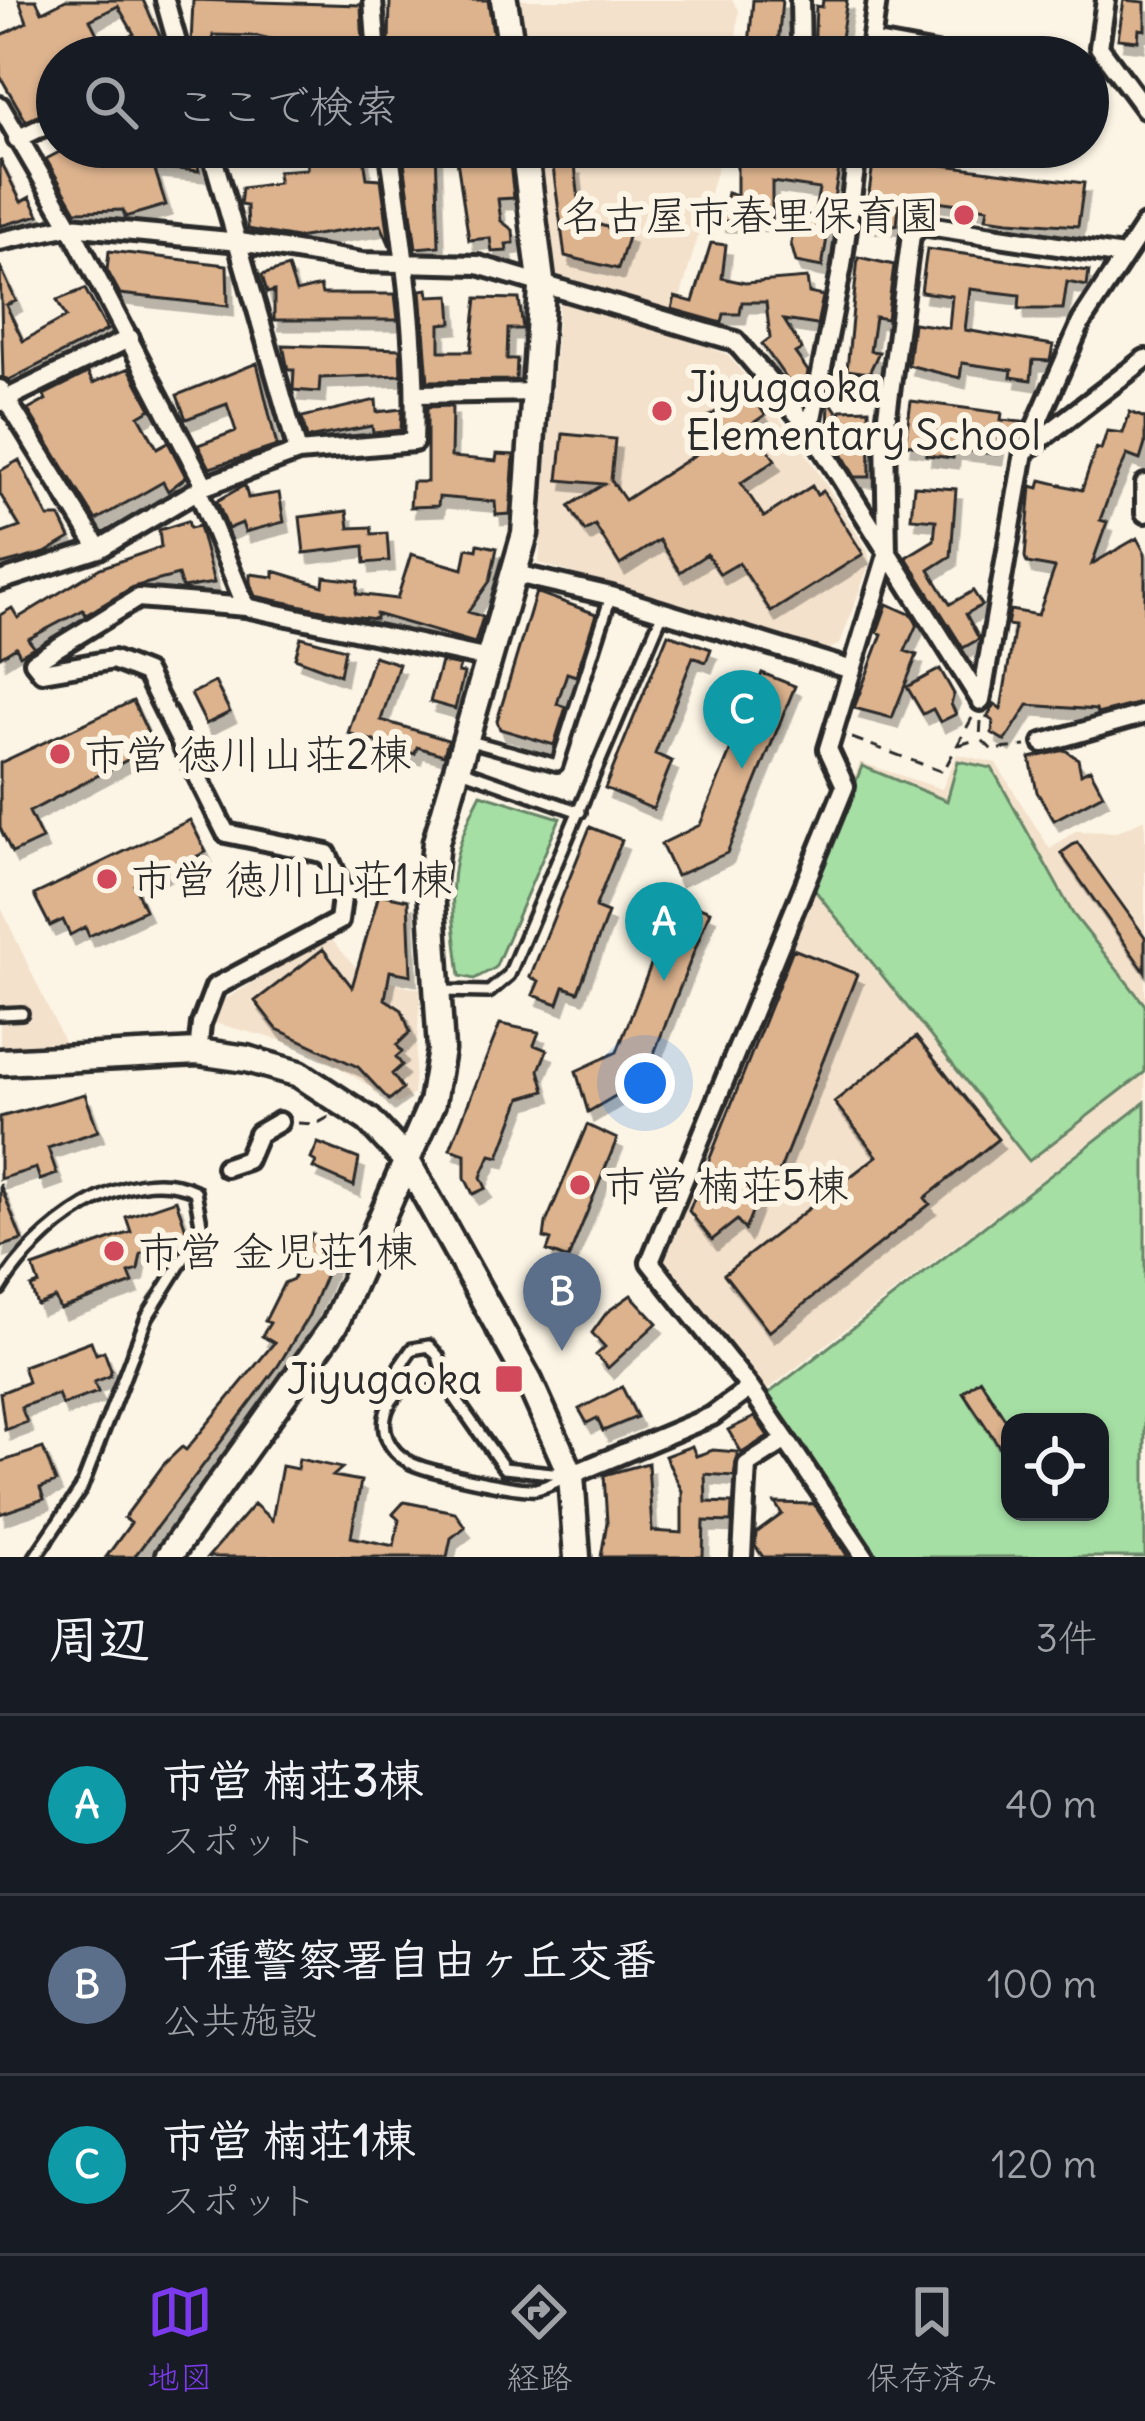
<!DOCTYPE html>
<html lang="ja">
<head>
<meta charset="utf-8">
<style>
  :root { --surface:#171b24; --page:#242831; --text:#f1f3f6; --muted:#9ea1a6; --line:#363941; --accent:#7c3aed }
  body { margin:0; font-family:Delius,"Klee One",sans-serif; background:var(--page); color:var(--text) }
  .controls { position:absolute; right:36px; bottom:36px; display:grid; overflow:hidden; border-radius:24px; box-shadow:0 3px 9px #0004 }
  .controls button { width:108px; height:108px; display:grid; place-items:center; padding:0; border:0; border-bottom:3px solid var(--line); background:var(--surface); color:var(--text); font:60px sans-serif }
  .you { position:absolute; left:645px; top:1083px; width:42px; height:42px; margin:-30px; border:9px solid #fff; border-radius:50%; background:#1a73e8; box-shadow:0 0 0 18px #1a73e833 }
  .badge { display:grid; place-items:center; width:78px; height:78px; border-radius:50%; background:var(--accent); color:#fff; font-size:39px; font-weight:700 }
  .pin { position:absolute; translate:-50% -99px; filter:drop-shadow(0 3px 6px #0008) }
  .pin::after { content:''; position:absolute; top:63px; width:42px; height:36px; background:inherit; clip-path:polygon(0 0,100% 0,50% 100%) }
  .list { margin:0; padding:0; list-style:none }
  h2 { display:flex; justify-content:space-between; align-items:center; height:156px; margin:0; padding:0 48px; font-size:51px }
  h2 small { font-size:39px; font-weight:400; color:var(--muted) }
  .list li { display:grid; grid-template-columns:78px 1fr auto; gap:36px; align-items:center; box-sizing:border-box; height:180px; padding:0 48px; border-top:3px solid var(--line) }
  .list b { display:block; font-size:45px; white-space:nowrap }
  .list p { margin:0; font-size:39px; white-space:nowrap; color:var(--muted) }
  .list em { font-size:39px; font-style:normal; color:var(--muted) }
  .icon { flex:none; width:66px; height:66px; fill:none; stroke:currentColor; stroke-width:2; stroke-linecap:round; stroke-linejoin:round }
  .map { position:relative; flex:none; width:1145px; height:1557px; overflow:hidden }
  .search { position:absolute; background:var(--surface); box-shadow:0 3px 9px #0004; left:36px; right:36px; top:36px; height:132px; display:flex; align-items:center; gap:30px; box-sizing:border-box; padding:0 42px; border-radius:66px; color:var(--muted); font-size:45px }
  .sheet { height:696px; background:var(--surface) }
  nav { display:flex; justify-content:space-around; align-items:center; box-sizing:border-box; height:168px; border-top:3px solid var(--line); background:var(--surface); font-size:33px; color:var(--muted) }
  nav a { display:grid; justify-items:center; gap:6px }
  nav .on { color:var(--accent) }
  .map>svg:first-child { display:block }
  .built { fill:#f3e1cb }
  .green { fill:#a5dfa4; stroke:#688568; stroke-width:3; fill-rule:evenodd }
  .building { fill:#ddb38e; stroke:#2b2b2b; stroke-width:3; fill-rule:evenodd; filter:url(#shadow) }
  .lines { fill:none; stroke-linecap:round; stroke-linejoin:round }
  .lane-casing { stroke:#2b2b2b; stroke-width:18 }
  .street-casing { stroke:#2b2b2b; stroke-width:26 }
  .secondary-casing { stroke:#2b2b2b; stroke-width:33 }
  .path { stroke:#2b2b2b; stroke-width:3; stroke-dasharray:12 9; stroke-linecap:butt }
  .lane { stroke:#fcf5e5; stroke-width:9 }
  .street { stroke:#fcf5e5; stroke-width:16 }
  .secondary { stroke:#fcf5e5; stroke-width:24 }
  .poi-dot { fill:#d1495b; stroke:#fcf5e5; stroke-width:4.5 }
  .labels { text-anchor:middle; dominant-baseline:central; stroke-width:12; stroke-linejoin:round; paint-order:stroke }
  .poi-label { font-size:42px; fill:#2b2b2b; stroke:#fcf5e5; text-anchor:start }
</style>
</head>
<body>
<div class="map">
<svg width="1145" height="1557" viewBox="0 0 1145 1557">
  <defs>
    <filter id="shadow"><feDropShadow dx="5.5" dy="10" stdDeviation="0" flood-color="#0004"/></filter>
  </defs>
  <rect width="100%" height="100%" fill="#fcf5e5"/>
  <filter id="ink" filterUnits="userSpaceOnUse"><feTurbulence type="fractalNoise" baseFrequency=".00833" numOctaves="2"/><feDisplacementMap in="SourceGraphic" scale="24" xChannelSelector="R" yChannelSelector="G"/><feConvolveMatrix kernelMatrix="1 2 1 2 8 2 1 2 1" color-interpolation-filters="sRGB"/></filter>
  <g filter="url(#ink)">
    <path class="built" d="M 520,0 L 732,0 L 739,10 L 734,57 L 528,57 Z
      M 539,147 L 723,147 L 671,331 L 728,355 L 799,442 L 868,551 L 870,562 L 840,644 L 828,650 L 539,563 L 559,304 L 565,300 L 562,281 L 554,277 Z
      M 957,754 L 996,763 L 1050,849 L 1075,831 L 1116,832 L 1145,819 L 1145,1100 L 767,1390 L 663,1271 L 663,1257 L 860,762 L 942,789 Z
      M 0,905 L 67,1048 L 0,1053 Z
      M 329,937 L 364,976 L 421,989 L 413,1095 L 397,1104 L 307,1047 L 210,1022 L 224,1000 Z"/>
    <path class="green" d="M 958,761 L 992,768 L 1073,914 L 1145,1005 L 1145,1072 L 1029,1161 L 814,889 L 862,766 L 947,801 Z
      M 481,794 L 560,818 L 495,968 L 474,979 L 460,976 C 451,897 443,866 481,794 Z
      M 1145,1102 L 1145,1557 L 876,1557 L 764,1397 ZM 1010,1422 L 1100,1422 L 1100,1512 L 1010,1512 Z"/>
    <path class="building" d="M 19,0 L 36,0 L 42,12 L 66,0 L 143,0 L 166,49 L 151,57 L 57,57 L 57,107 L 26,121 L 0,76 L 0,36 L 27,22 ZM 118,6 L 134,34 L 105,50 L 90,20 Z
      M 193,0 L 361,5 L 363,50 L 292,53 L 279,49 L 279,41 L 258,36 L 213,35 L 212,45 L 191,44 Z
      M 390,0 L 488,0 L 495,46 L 394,47 L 389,44 Z
      M 753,0 L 782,0 L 777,57 L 748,57 Z
      M 823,0 L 847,0 L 838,57 L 814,57 L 816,6 L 822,7 Z
      M 1124,0 L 1145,2 L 1145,30 L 1139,29 L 1138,41 L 1118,39 Z
      M 69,147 L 194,147 L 199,171 L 154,167 L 166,205 L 125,217 L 123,210 L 76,211 L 46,159 Z
      M 308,147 L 362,147 L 367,178 L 381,179 L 390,246 L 381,225 L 296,238 L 248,229 L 247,206 L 240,205 L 242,188 L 278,183 L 278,171 L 307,169 Z
      M 402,147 L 436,147 L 439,246 L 416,248 Z
      M 455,147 L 508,147 L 514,198 L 498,199 L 501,221 L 513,230 L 514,243 L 506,244 L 507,251 L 492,252 L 490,238 L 469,240 Z
      M 737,147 L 778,147 L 777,154 L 840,163 L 822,267 L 796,262 L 791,244 L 796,214 L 814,216 L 819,189 L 772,182 L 772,222 L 721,221 L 727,193 L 737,196 Z
      M 874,156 L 1084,183 L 1078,226 L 1009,221 L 986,218 L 988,208 L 900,196 L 897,225 L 865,222 Z
      M 0,159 L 21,202 L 30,197 L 39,215 L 0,226 Z
      M 575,165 L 581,219 L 629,234 L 618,269 L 565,256 L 553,167 Z
      M 711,243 L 726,245 L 722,278 L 745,283 L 807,278 L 809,293 L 823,296 L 817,325 L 784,320 L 802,349 L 795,353 L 808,371 L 806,383 L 795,391 L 762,344 L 770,338 L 766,302 L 742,302 L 740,314 L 724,314 L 722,323 L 672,309 L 675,297 L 693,302 Z
      M 927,249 L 1089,271 L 1087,286 L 1067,282 L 1063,309 L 1019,309 L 1020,295 L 970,289 L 965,330 L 1053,345 L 1050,361 L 1033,360 L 1031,380 L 1011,377 L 1012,370 L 962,363 L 960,378 L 908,365 L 913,323 L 949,328 L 952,296 L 921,292 Z
      M 109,251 L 227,265 L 228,306 L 120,294 L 107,270 Z
      M 858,257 L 894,265 L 887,319 L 875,317 L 870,351 L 879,352 L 869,373 L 847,370 Z
      M 0,266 L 16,301 L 6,305 L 23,341 L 66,317 L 57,300 L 85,289 L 107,330 L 9,380 L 3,377 Z
      M 288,267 L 296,292 L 320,286 L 322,294 L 395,294 L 398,320 L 274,320 L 274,291 L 267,293 L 262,275 Z
      M 428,289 L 429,296 L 450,295 L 452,323 L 440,324 L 440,351 L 471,351 L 477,298 L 519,299 L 523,329 L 508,329 L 507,359 L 517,359 L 516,380 L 428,381 L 421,290 Z
      M 283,345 L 400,349 L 401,375 L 320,378 L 319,392 L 293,390 L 294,370 L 288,370 Z
      M 257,363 L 277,446 L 210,468 L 198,445 L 236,431 L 227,404 L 186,419 L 177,395 Z
      M 129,368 L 151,409 L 139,416 L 157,448 L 168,442 L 186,477 L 168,491 L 163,482 L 96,520 L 28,410 L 46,400 L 44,395 L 88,373 L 93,383 Z
      M 749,391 L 765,415 L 752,424 L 775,460 L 741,483 L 764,517 L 812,486 L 817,495 L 823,491 L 863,554 L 771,612 L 739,563 L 720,574 L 707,554 L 680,572 L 659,540 L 620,565 L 595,525 L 585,531 L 569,506 L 604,484 L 558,480 L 563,434 L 615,439 L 611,480 L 625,500 L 721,438 L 708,417 Z
      M 376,400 L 377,412 L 402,409 L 401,430 L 373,433 L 372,426 L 307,438 L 302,417 Z
      M 829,400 L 840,416 L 841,410 L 869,409 L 870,477 L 855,477 L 840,450 L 840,437 L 828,434 Z
      M 911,401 L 1002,413 L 1001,420 L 1022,422 L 1021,427 L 1017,437 L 999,435 L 997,454 L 954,449 L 953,458 L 926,455 L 927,447 L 905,444 Z
      M 452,406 L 451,457 L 496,461 L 497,454 L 514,455 L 510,514 L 496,515 L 495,502 L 439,497 L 438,506 L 410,507 L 412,482 L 427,482 L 427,407 Z
      M 1130,412 L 1145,418 L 1145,444 L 1140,460 L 1127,455 L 1110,493 L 1100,520 L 1107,522 L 1092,564 L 1137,538 L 1145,553 L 1145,702 L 1097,714 L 1096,710 L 1028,705 L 1005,741 L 992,733 L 993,721 L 987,717 L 995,704 L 1001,709 L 1015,626 L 1007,625 L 1010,610 L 1038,615 L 1055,568 L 1027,563 L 1025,557 L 1031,486 L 1039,488 L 1041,480 L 1082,490 L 1096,448 L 1101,450 L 1107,431 L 1123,433 Z
      M 19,460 L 48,517 L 60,517 L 70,538 L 45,553 L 0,565 L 0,534 L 20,527 L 0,494 L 0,471 Z
      M 245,485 L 248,498 L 279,493 L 284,522 L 245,532 L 242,523 L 228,529 L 217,501 Z
      M 914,486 L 956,489 L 951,556 L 929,570 L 950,604 L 973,591 L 982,605 L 966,614 L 979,639 L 963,648 L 906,557 L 934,540 L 936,520 L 911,518 Z
      M 347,511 L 349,528 L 371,527 L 372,534 L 387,533 L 389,561 L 365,563 L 364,546 L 304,553 L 300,517 Z
      M 188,521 L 190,528 L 199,526 L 214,583 L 182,588 L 178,575 L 133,587 L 86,615 L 83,610 L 28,639 L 34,647 L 20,655 L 16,647 L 0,657 L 0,615 L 12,608 L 18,618 L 100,568 L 161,547 L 159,530 Z
      M 478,544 L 497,548 L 490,581 L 468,612 L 483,617 L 475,643 L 376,614 L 376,619 L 351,616 L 255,596 L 250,582 L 250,574 L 274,577 L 274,571 L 323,586 L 324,577 L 358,581 L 357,594 L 397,599 L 411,554 L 463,569 L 467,548 L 477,550 Z
      M 536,592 L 596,614 L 576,676 L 567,673 L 557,704 L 566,707 L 554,745 L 500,729 L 497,721 Z
      M 887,604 L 912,615 L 917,624 L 905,651 L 917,655 L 892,718 L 854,708 L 882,634 L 877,632 Z
      M 668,634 L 711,649 L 706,662 L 693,657 L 655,754 L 672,761 L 653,809 L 605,788 Z
      M 301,637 L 345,649 L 340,675 L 295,658 Z
      M 374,656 L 399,664 L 381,720 L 448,740 L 444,755 L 417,747 L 415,754 L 348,733 Z
      M 441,662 L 460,666 L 458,672 L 464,673 L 455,709 L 430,702 Z
      M 940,669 L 954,694 L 951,704 L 956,714 L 940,722 L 933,709 L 923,714 L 907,687 Z
      M 762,673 L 795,686 L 727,853 L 676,876 L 661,844 L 700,825 Z
      M 215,682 L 230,712 L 206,724 L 191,694 Z
      M 133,701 L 148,733 L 138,738 L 144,751 L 29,812 L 42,839 L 12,853 L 0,828 L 0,763 Z
      M 1065,750 L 1078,759 L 1081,774 L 1090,769 L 1103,794 L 1054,820 L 1037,792 L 1030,758 Z
      M 190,820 L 206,852 L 189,860 L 197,875 L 179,883 L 171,868 L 134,885 L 145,910 L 89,936 L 85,927 L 70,935 L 63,920 L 50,926 L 34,895 Z
      M 590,827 L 622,840 L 595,908 L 608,913 L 578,992 L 564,987 L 558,1004 L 533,995 L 539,981 L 530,977 Z
      M 1077,842 L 1145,937 L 1145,972 L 1061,853 Z
      M 379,894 L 408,900 L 411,975 L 390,971 L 385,999 L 402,1010 L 410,1032 L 397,1045 L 402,1052 L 396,1057 L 402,1065 L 392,1074 L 403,1089 L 389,1100 L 358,1067 L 277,1029 L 255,1001 L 323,949 L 352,987 Z
      M 677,898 L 710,911 L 644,1079 L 588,1112 L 576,1071 L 617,1052 Z
      M 793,949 L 857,974 L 776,1180 L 766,1176 L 745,1230 L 737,1220 L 712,1240 L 689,1211 Z
      M 500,1024 L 539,1032 L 534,1045 L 547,1050 L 539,1070 L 545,1091 L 521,1098 L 499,1157 L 491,1155 L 485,1167 L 481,1177 L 486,1188 L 473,1194 L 465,1178 L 465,1154 L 450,1149 Z
      M 916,1037 L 998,1139 L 925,1198 L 930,1204 L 769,1332 L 724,1274 L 877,1156 L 834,1102 Z
      M 85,1094 L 98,1131 L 48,1148 L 57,1174 L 40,1180 L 36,1168 L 0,1179 L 0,1117 Z
      M 587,1125 L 617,1139 L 568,1259 L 547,1251 L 551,1240 L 544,1238 L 546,1223 Z
      M 318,1143 L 359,1159 L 354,1186 L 313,1168 L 316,1162 L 311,1159 Z
      M 0,1184 L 22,1240 L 0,1247 Z
      M 176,1200 L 188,1235 L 141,1254 L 138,1270 L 129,1273 L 133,1283 L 60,1309 L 55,1298 L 37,1305 L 31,1287 L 39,1284 L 33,1267 L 131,1232 L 126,1217 Z
      M 312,1234 L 338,1245 L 309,1315 L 278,1366 L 134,1557 L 106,1557 L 131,1523 L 124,1518 L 164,1464 L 182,1447 L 186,1450 L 274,1343 L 262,1336 L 270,1323 L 265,1321 L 284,1283 L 293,1279 Z
      M 631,1295 L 657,1323 L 608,1368 L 596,1355 L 605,1347 L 592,1333 L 607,1312 Z
      M 91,1341 L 96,1354 L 104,1351 L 111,1370 L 110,1376 L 94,1382 L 98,1392 L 62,1405 L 58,1394 L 21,1407 L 27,1422 L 5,1430 L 0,1393 L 28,1382 L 23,1366 Z
      M 980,1379 L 1010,1427 L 1010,1440 L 999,1446 L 963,1392 Z
      M 622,1387 L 637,1417 L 603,1431 L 597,1418 L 587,1423 L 579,1409 Z
      M 755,1417 L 768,1436 L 742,1453 L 728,1430 Z
      M 692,1446 L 696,1456 L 713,1450 L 738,1452 L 734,1476 L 705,1474 L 706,1502 L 732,1503 L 731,1522 L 704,1521 L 703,1557 L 601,1557 L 607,1522 L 604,1475 L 648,1463 L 652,1531 L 682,1533 L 682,1491 L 665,1456 Z
      M 43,1448 L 56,1482 L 40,1488 L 44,1499 L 0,1514 L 0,1462 Z
      M 299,1459 L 342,1468 L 333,1476 L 361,1481 L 351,1537 L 394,1546 L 399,1520 L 393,1514 L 404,1502 L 455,1512 L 465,1527 L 451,1538 L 447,1557 L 208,1557 L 254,1504 L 272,1520 L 282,1466 L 297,1469 Z
      M 775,1503 L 814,1504 L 848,1557 L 763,1557 L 755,1546 L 756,1533 L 782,1514 Z"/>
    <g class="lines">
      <defs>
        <path id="lane" d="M 467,740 L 557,765 L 611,596
          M 461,770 L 580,812
          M 441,991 L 489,992 L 509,975 L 663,612
          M 0,1014 L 22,1013
          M 0,1289 C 35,1230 126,1159 195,1191 L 202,1229 L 147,1317 L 81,1489 L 35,1557
          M 430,1378 L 448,1388 L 504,1468 L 571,1475 C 560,1479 547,1487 536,1489 C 518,1491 424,1471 409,1462 C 365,1437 385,1383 430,1378 Z
          M 394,1394 L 400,1366 L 412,1349 L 429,1346 L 438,1356 L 448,1388"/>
        <path id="street" d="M 165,0 L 181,57
          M 373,0 L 377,57
          M 800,0 L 801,57
          M 1106,0 L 1099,47 L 1145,109
          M 871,42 L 952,57
          M 869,57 L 877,0
          M 0,106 L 70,226 L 205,486
          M 17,139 L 57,120
          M 210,147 L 298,452
          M 833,147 L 858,149
          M 0,241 L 70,226 L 240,242 L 362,262 L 478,265 L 735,341 L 810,429 L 981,701 L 1024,452 L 1145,359
          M 0,389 L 99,549
          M 416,394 L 537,392
          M 0,402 L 130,338
          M 810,429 L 842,266 L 858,147
          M 1027,446 L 1082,321 L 1145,225
          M 1145,484 L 1145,513
          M 198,490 L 246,607
          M 516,574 L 611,596 L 852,670
          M 0,581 L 99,549 L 205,486 L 298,452 L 414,442 C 418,343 403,245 389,147
          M 1043,743 L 1145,714
          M 198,1052 L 201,1024 L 215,987 L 339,921 L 343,890 L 327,854 L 226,833 L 146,673 L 113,660 L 42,672 L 34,662 L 138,598 L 246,607 L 489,659
          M 226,1167 L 247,1160 L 258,1134 L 279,1122
          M 750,1388 L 650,1262 L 845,786 L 828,749 L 887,555 L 885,430 L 911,235 L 921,225 L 1123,256
          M 571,1475 L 712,1416 L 750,1388 L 786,1440
          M 742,1557 L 747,1465 L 786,1440 L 865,1557"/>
        <path id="secondary" d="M 504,0 L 513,57
          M 0,1062 L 198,1052 L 247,1059 L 299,1074 L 369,1120 L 407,1161 L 529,1381 L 571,1475 L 577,1557
          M 168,1557 L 335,1324 L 432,1103 L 441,1050 L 431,889 L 436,842 L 525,534 L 542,288 L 524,147"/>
      </defs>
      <use href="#lane" class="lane-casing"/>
      <use href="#street" class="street-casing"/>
      <use href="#secondary" class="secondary-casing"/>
      <path class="path" d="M 981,721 L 980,738 L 992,750 L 1026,746
        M 852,738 L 943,772 L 972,718
        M 959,745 L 979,739
        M 298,1123 L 316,1124 L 329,1117"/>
      <use href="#lane" class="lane"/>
      <use href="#street" class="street"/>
      <use href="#secondary" class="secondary"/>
    </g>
  </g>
  <g class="poi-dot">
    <circle cx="964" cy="215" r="12"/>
    <circle cx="662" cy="411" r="12"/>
    <circle cx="60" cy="754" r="12"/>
    <circle cx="107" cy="879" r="12"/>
    <circle cx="580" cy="1185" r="12"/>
    <circle cx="114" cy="1251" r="12"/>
    <rect x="494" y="1364" width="30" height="30" rx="6"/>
  </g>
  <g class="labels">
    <g class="poi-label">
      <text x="940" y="215" text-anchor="end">名古屋市春里保育園</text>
      <text x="686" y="387">Jiyugaoka<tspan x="686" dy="48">Elementary School</tspan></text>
      <text x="84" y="754">市営 徳川山荘2棟</text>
      <text x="131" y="879">市営 徳川山荘1棟</text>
      <text x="604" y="1185">市営 楠荘5棟</text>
      <text x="138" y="1251">市営 金児荘1棟</text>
      <text x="482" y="1379" text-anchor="end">Jiyugaoka</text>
    </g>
  </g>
</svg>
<div class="controls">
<button><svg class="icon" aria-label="locate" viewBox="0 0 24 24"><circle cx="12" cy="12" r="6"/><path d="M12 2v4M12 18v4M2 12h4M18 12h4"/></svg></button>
</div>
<div class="you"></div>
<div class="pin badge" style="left:664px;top:981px;background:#0f9aa8">A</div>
<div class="pin badge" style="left:562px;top:1351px;background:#5c6f8a">B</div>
<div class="pin badge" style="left:742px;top:769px;background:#0f9aa8">C</div>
<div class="search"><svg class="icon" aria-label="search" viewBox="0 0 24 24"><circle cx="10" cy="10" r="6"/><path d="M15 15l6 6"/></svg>ここで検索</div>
</div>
<section class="sheet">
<h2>周辺<small>3件</small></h2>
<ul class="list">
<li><span class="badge" style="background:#0f9aa8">A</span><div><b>市営 楠荘3棟</b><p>スポット</p></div><em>40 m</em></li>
<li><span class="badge" style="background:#5c6f8a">B</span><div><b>千種警察署自由ヶ丘交番</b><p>公共施設</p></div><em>100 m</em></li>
<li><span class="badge" style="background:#0f9aa8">C</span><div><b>市営 楠荘1棟</b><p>スポット</p></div><em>120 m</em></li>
</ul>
</section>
<nav>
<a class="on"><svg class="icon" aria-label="map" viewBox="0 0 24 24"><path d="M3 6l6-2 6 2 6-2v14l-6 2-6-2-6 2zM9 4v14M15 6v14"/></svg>地図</a>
<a><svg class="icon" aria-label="directions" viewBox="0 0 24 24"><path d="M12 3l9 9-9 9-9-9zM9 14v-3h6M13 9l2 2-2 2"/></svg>経路</a>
<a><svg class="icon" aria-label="saved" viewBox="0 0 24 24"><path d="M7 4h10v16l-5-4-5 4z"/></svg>保存済み</a>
</nav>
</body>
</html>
